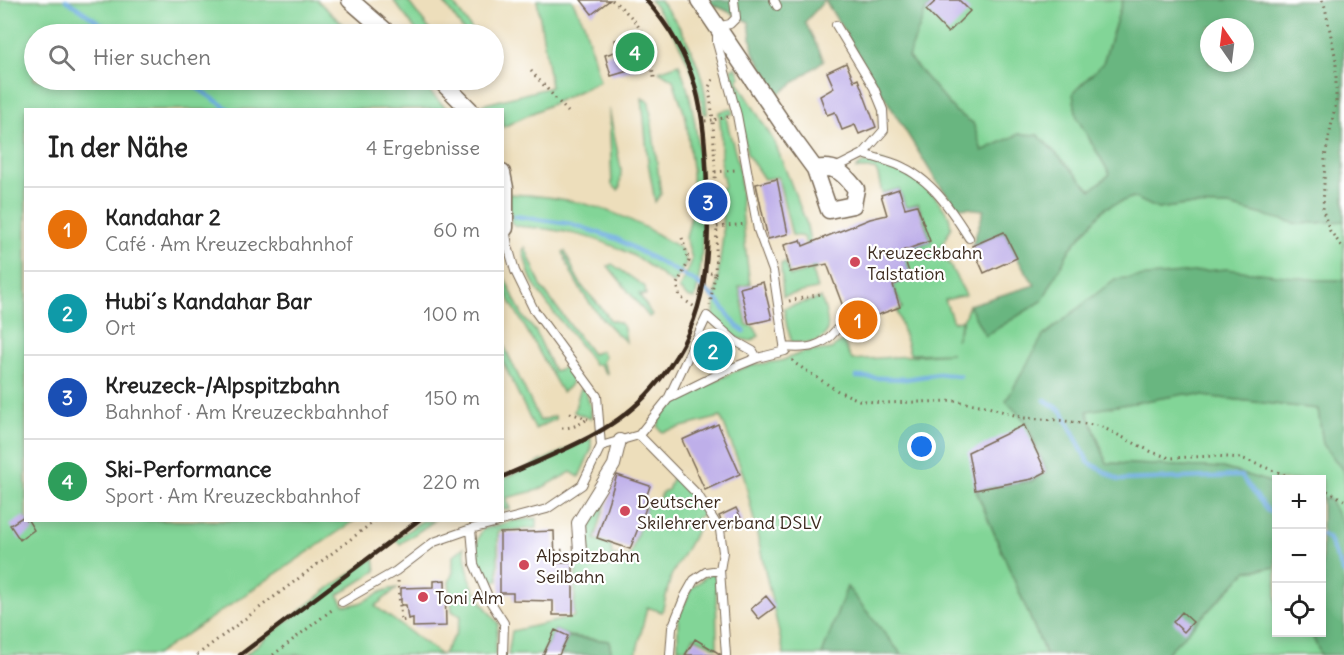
<!DOCTYPE html>
<html lang="de">
<head>
<meta charset="utf-8">
<style>
  :root { --surface:#fff; --page:#f2f2f2; --text:#222; --muted:#767676; --line:#e0e0e0; --accent:#0f766e }
  body { margin:0; font-family:Delius,sans-serif; background:var(--page); color:var(--text) }
  .controls { position:absolute; right:18px; bottom:18px; display:grid; overflow:hidden; border-radius:0px; box-shadow:0 3px 9px #0003 }
  .controls button { width:54px; height:54px; display:grid; place-items:center; padding:0; border:0; border-bottom:2px solid var(--line); background:var(--surface); color:var(--text); font:30px sans-serif }
  .compass { position:absolute; left:1200px; top:18px; width:54px; height:54px; border-radius:50%; background:var(--surface); box-shadow:0 3px 9px #0003; rotate:346deg }
  .you { position:absolute; left:922px; top:447px; width:21px; height:21px; margin:-15px; border:4px solid #fff; border-radius:50%; background:#1a73e8; box-shadow:0 0 0 9px #1a73e833 }
  .badge { display:grid; place-items:center; width:39px; height:39px; border-radius:50%; background:var(--accent); color:#fff; font-size:20px; font-weight:700 }
  .pin { position:absolute; translate:-50% -50%; border:3px solid #fff; box-shadow:0 2px 6px #0006 }
  .list { margin:0; padding:0; list-style:none }
  h2 { display:flex; justify-content:space-between; align-items:center; height:78px; margin:0; padding:0 24px; font-size:26px }
  h2 small { font-size:20px; font-weight:400; color:var(--muted) }
  .list li { display:grid; grid-template-columns:39px 1fr auto; gap:18px; align-items:center; box-sizing:border-box; height:84px; padding:0 24px; border-top:2px solid var(--line) }
  .list b { display:block; font-size:22px; white-space:nowrap }
  .list p { margin:0; font-size:20px; white-space:nowrap; color:var(--muted) }
  .list em { font-size:20px; font-style:normal; color:var(--muted) }
  .icon { flex:none; width:33px; height:33px; fill:none; stroke:currentColor; stroke-width:2; stroke-linecap:round; stroke-linejoin:round }
  .map { position:relative; flex:none; width:1344px; height:655px; overflow:hidden }
  .search { position:absolute; background:var(--surface); box-shadow:0 3px 9px #0003; left:24px; top:24px; width:480px; height:66px; display:flex; align-items:center; gap:15px; box-sizing:border-box; padding:0 21px; border-radius:33px; color:var(--muted); font-size:22px }
  .panel { position:absolute; background:var(--surface); box-shadow:0 3px 9px #0003; left:24px; top:108px; width:480px; height:414px; border-radius:0px }
  .map>svg:first-child { display:block }
  .green { fill:#82d597; stroke:#5e805a; stroke-width:1.5 }
  .forest { fill:#69b680; stroke:#52704f; stroke-width:1.5; fill-rule:evenodd }
  .lines { fill:none; stroke-linecap:round; stroke-linejoin:round }
  .stream { stroke:#6babdf; stroke-width:4.5 }
  .building { fill:#beafe9 }
  .service-casing { stroke:#796955; stroke-width:10 }
  .pedestrian-casing { stroke:#796955; stroke-width:14 }
  .minor-casing { stroke:#796955; stroke-width:19 }
  .path { stroke:#796955; stroke-width:3; stroke-dasharray:1.5 4.5; stroke-linecap:butt }
  .service { stroke:#fff; stroke-width:8 }
  .pedestrian { stroke:#fff; stroke-width:12 }
  .minor { stroke:#fff; stroke-width:16 }
  .rail { stroke:#3b2a1e; stroke-width:4.5 }
  .poi-dot { fill:#d1495b; stroke:#fff; stroke-width:2 }
  .labels { text-anchor:middle; dominant-baseline:central; stroke-width:4.5; stroke-linejoin:round; paint-order:stroke }
  .poi-label { font-size:18px; fill:#3b2a1e; stroke:#fff; text-anchor:start }
</style>
</head>
<body>
<div class="map">
<svg width="1344" height="655" viewBox="0 0 1344 655">
  <rect width="100%" height="100%" fill="#fff"/>
  <filter id="ink" filterUnits="userSpaceOnUse"><feTurbulence type="fractalNoise" baseFrequency=".0167" numOctaves="2"/><feDisplacementMap in="SourceGraphic" scale="12" xChannelSelector="R" yChannelSelector="G"/><feConvolveMatrix kernelMatrix="1 2 1 2 8 2 1 2 1" color-interpolation-filters="sRGB"/></filter>
  <filter id="wash" filterUnits="userSpaceOnUse"><feTurbulence type="fractalNoise" baseFrequency=".008" numOctaves="4" result="noise"/><feDisplacementMap in="SourceGraphic" scale="24" xChannelSelector="R" yChannelSelector="G"/><feGaussianBlur stdDeviation="1.35" result="paint"/><feColorMatrix in="noise" values="0 0 0 0 0 0 0 0 0 0 0 0 0 0 0 0 0 1.4 0 .05"/><feComposite in="paint" operator="in"/></filter>
  <g filter="url(#wash)">
    <rect width="100%" height="100%" fill="#eddebb"/>
    <path class="green" d="M 0,0 L 317,0 L 353,34 L 34,34 L 34,80 L 415,80 L 427,89 L 447,109 L 26,110 L 26,520 L 354,521 L 156,655 L 0,655 Z
      M 393,0 L 407,0 L 433,34 L 419,34 Z
      M 442,0 L 451,0 L 475,34 L 466,34 Z
      M 537,0 L 572,0 L 584,23 L 600,81 L 503,127 L 502,110 L 485,109 L 482,105 L 551,87 Z
      M 650,0 L 659,0 C 686,29 706,74 707,114 L 704,114 C 695,71 678,34 650,0 Z
      M 937,0 L 1123,0 L 1103,63 L 1073,93 L 1077,118 L 1110,174 L 1091,190 L 1038,135 L 1019,134 L 982,151 L 973,123 L 956,112 L 908,57 L 926,10 Z
      M 679,64 C 695,103 698,143 701,185 C 703,225 704,261 695,299 L 688,297 L 679,289 L 690,266 L 692,259 L 686,238 L 693,208 L 692,168 L 686,118 L 673,80 L 659,71 Z
      M 736,67 L 740,77 L 737,80 L 775,143 L 806,222 L 816,269 L 812,271 L 817,289 L 783,296 L 781,264 L 785,262 L 790,276 L 812,270 L 804,237 L 792,235 L 778,177 L 764,179 L 747,154 L 739,106 L 731,69 Z
      M 642,98 L 649,102 L 661,194 L 655,202 L 648,162 Z
      M 732,108 L 733,113 L 726,116 C 729,138 740,158 740,180 C 742,216 745,248 750,284 L 739,287 L 747,325 L 754,327 L 759,336 L 751,341 L 736,338 L 713,318 L 723,235 L 721,188 L 724,187 L 723,176 L 721,176 L 721,132 L 719,112 Z
      M 609,109 L 621,169 L 620,188 L 618,190 L 612,185 Z
      M 880,161 L 910,175 L 934,195 L 949,216 L 951,228 L 938,253 L 949,264 L 966,295 L 945,300 L 953,322 L 962,320 L 956,340 L 969,305 L 985,336 L 1042,301 L 1070,249 L 1105,207 L 1134,197 L 1158,209 L 1185,205 L 1229,206 L 1298,224 L 1344,221 L 1344,280 L 1318,280 L 1006,400 L 1026,422 L 1047,472 L 1032,481 L 976,491 L 1046,655 L 902,655 L 847,587 L 822,655 L 784,655 L 744,476 L 721,417 L 662,432 L 658,427 L 660,417 L 666,411 L 686,396 L 733,372 L 752,365 L 781,361 L 801,353 L 831,349 L 843,341 L 852,360 L 952,353 L 910,354 L 897,311 L 902,308 L 893,285 L 911,277 L 902,252 L 931,241 L 918,204 L 906,208 L 899,189 L 882,193 L 878,175 L 875,169 L 856,169 C 862,161 871,162 880,161 Z
      M 509,194 C 566,196 615,207 663,238 C 674,245 685,247 686,263 L 674,284 C 660,275 647,263 632,255 C 596,235 556,229 515,226 L 511,222 Z
      M 525,247 L 542,288 L 592,354 L 601,351 L 605,357 L 602,362 L 607,372 L 607,374 L 599,364 L 594,365 C 577,337 548,311 533,282 C 528,273 526,261 523,251 Z
      M 565,251 C 571,264 576,279 585,290 C 594,300 603,308 610,320 C 626,323 624,327 626,342 C 599,319 574,287 563,252 Z
      M 612,264 L 645,287 L 646,295 L 639,294 L 652,315 L 649,317 L 608,266 Z
      M 502,272 L 515,300 L 524,318 L 536,332 L 554,371 L 569,366 L 572,368 C 573,380 573,386 562,392 L 510,301 L 503,285 Z
      M 821,298 C 833,328 832,348 792,342 L 787,327 L 784,308 Z
      M 503,344 L 540,421 L 555,416 L 556,419 L 535,429 L 503,362 Z
      M 584,388 L 591,408 L 591,419 L 574,412 L 580,390 Z
      M 1185,394 L 1318,409 L 1323,444 L 1344,472 L 1344,526 L 1330,500 L 1322,498 L 1322,480 L 1276,480 L 1276,484 L 1223,468 L 1107,463 L 1087,411 Z
      M 591,438 L 591,450 L 579,477 L 571,472 L 538,490 L 506,498 L 510,509 L 503,510 L 503,479 Z
      M 674,474 L 683,483 L 704,513 L 697,518 L 698,528 L 671,576 L 662,612 L 647,607 L 636,655 L 612,655 L 609,641 L 569,636 L 555,630 L 542,655 L 508,655 L 512,631 L 574,617 L 576,565 L 589,561 L 588,541 L 592,512 L 600,507 L 608,494 L 595,539 L 611,545 L 612,555 L 623,558 L 630,556 L 640,525 L 642,525 L 647,502 L 657,504 L 662,492 L 668,490 Z
      M 537,518 L 537,528 L 498,531 L 498,581 L 486,580 C 476,566 472,543 483,529 L 513,521 Z
      M 422,521 L 434,521 L 400,544 L 395,540 Z
      M 464,547 C 469,586 473,593 498,623 L 495,655 L 442,655 L 456,634 L 461,616 L 452,611 L 449,582 L 453,572 L 453,556 Z
      M 374,558 L 376,571 L 338,595 L 344,605 C 366,607 376,589 397,588 L 375,606 L 441,655 L 245,655 L 329,588 Z
      M 1276,567 L 1276,632 L 1311,633 L 1321,655 L 1165,655 L 1247,571 Z
      M 709,574 L 716,575 L 717,648 L 694,637 L 686,649 L 678,648 L 678,618 L 692,588 Z"/>
    <path class="forest" d="M 700,0 L 937,0 L 926,10 L 908,57 L 956,112 L 973,123 L 982,151 L 1019,134 L 1038,135 L 1091,190 L 1110,174 L 1077,118 L 1073,93 L 1103,63 L 1123,0 L 1344,0 L 1344,221 L 1298,224 L 1229,206 L 1185,205 L 1158,209 L 1133,197 L 1105,208 L 1070,249 L 1042,301 L 985,336 L 969,305 L 1035,285 L 1017,258 L 1004,232 L 972,246 L 984,210 L 958,207 L 937,182 L 825,0 L 805,22 L 824,60 L 779,94 L 753,52 L 749,22 L 723,9 ZM 1209,27 L 1245,27 L 1245,63 L 1209,63 Z
      M 1226,269 L 1318,280 L 1344,280 L 1344,472 L 1323,444 L 1318,409 L 1185,394 L 1087,411 L 1107,463 L 1223,468 L 1276,484 L 1276,567 L 1247,571 L 1165,655 L 1046,655 L 976,490 L 1032,481 L 1047,472 L 1026,422 L 1006,401 L 1043,336 L 1115,279 Z
      M 1322,498 L 1330,500 L 1344,526 L 1344,655 L 1321,655 L 1311,633 L 1322,632 Z
      M 847,587 L 902,655 L 822,655 Z
      M 568,637 L 609,641 L 612,655 L 560,655 Z"/>
    <g class="lines">
      <path class="stream" d="M 66,0 L 116,34
        M 185,80 L 230,110
        M 514,216 L 571,224 L 617,239 L 696,282 L 718,301 L 737,326 L 744,331
        M 856,377 L 906,379 L 939,374 L 960,376
        M 1045,400 L 1062,411 L 1088,462 L 1119,480 L 1241,476 L 1268,511 L 1276,515
        M 1322,535 L 1328,538 L 1344,573"/>
    </g>
    <g id="blocks">
      <path class="building" d="M 581,0 L 610,0 L 592,14 Z
        M 937,0 L 959,0 L 970,11 L 948,33 L 926,10 Z
        M 636,34 L 645,66 L 611,76 L 605,55 L 618,51 L 615,40 Z
        M 846,63 L 854,81 L 858,79 L 876,127 L 859,134 L 855,125 L 842,130 L 835,112 L 827,115 L 820,96 L 834,88 L 827,72 Z
        M 777,179 L 788,234 L 768,239 L 756,184 Z
        M 899,189 L 905,208 L 917,205 L 930,241 L 902,251 L 911,278 L 893,285 L 900,307 L 850,325 L 827,264 L 790,272 L 784,245 L 801,240 L 803,246 L 870,219 L 887,215 L 881,195 Z
        M 1004,232 L 1017,258 L 984,273 L 972,246 Z
        M 763,282 L 772,319 L 749,324 L 740,288 Z
        M 712,339 L 722,355 L 709,364 L 699,348 Z
        M 718,424 L 740,474 L 705,490 L 682,440 Z
        M 1024,425 L 1046,472 L 1032,479 L 975,490 L 968,452 Z
        M 617,475 L 650,486 L 643,507 L 646,508 L 630,549 L 597,538 Z
        M 736,508 L 743,522 L 726,530 L 719,516 Z
        M 24,516 L 26,520 L 28,520 L 34,530 L 20,540 L 10,525 Z
        M 554,531 L 555,563 L 573,563 L 573,615 L 553,615 L 553,601 L 513,600 L 513,593 L 500,593 L 500,533 Z
        M 445,580 L 446,626 L 413,627 L 413,618 L 408,619 L 406,605 L 401,605 L 401,588 L 434,587 L 434,581 Z
        M 766,596 L 775,607 L 759,619 L 751,609 Z
        M 1182,612 L 1193,622 L 1184,632 L 1173,622 Z
        M 555,630 L 568,636 L 559,655 L 543,655 Z
        M 695,639 L 720,654 L 720,655 L 685,655 Z"/>
    </g>
  </g>
  <g filter="url(#ink)">
    <use href="#blocks" fill-opacity="0" stroke="#796955" stroke-width="1.5"/>
    <g class="lines">
      <defs>
        <path id="service" d="M 774,0 L 777,6
          M 863,154 C 872,157 881,159 890,162 C 928,174 949,206 969,238
          M 835,168 L 863,154 L 884,130 L 883,110 L 874,88 L 836,25
          M 784,347 C 806,349 822,348 836,330
          M 668,399 L 707,316 L 735,341 L 753,351 L 757,358
          M 639,435 L 698,495 L 720,530 L 723,552 L 720,570 L 726,655
          M 601,446 L 639,435 L 668,399 L 725,371 L 757,358 L 785,351 L 773,271 L 758,230 L 737,115 L 717,43 L 717,27 L 730,24 L 736,18 L 734,0
          M 471,529 L 474,564 L 490,601 L 504,623 L 503,655
          M 342,602 L 396,571 L 434,542 L 471,529 L 547,509 L 582,485 L 601,446 L 597,396 L 534,310 L 515,271 L 508,246 L 505,228
          M 670,655 L 672,628 L 685,596 L 694,580 L 706,572 L 720,570"/>
        <path id="pedestrian" d="M 580,551 L 578,523 L 614,465 L 620,440"/>
        <path id="minor" d="M 350,0 L 389,34
          M 699,0 L 793,139 L 815,169 L 829,210 L 853,205 L 856,189 C 843,173 837,165 815,169
          M 440,80 L 470,110
          M 502,173 L 505,188 L 505,228"/>
      </defs>
      <use href="#service" class="service-casing"/>
      <use href="#pedestrian" class="pedestrian-casing"/>
      <use href="#minor" class="minor-casing"/>
      <path class="path" d="M 612,0 C 647,27 647,42 655,82
        M 1322,0 L 1325,7 L 1336,60 L 1336,102 L 1325,157 L 1323,211 L 1330,231 L 1344,249
        M 531,71 L 568,112
        M 705,121 L 713,120 L 709,87 L 714,77
        M 715,172 L 735,170
        M 717,227 L 746,224
        M 682,238 L 689,261 L 677,284 L 680,297 L 699,310
        M 710,273 L 715,274 L 710,305
        M 715,274 L 717,227 L 713,120 L 728,117
        M 789,301 L 821,294
        M 792,360 L 796,364 L 838,391 L 859,400 L 881,403 L 955,401 L 985,406 L 1024,418 L 1058,420 L 1100,426 L 1152,452 L 1170,458 L 1214,456 L 1241,458 L 1298,480
        M 570,413 L 588,419
        M 562,428 C 571,428 580,425 587,419
        M 1322,488 L 1344,500
        M 549,551 L 567,550
        M 398,581 L 401,621 L 406,620
        M 197,655 L 376,520
        M 273,655 L 333,609"/>
      <use href="#service" class="service"/>
      <use href="#pedestrian" class="pedestrian"/>
      <use href="#minor" class="minor"/>
      <path class="rail" d="M 502,477 C 553,454 613,434 651,390 C 707,327 710,266 707,186 C 704,109 699,60 646,0
        M 240,655 L 419,520"/>
    </g>
  </g>
  <g class="poi-dot">
    <circle cx="855" cy="262" r="6"/>
    <circle cx="625" cy="511" r="6"/>
    <circle cx="524" cy="565" r="6"/>
    <circle cx="423" cy="597" r="6"/>
  </g>
  <g class="labels">
    <g class="poi-label">
      <text x="867" y="252">Kreuzeckbahn<tspan x="867" dy="21">Talstation</tspan></text>
      <text x="637" y="501">Deutscher<tspan x="637" dy="21">Skilehrerverband DSLV</tspan></text>
      <text x="536" y="555">Alpspitzbahn<tspan x="536" dy="21">Seilbahn</tspan></text>
      <text x="435" y="597">Toni Alm</text>
    </g>
  </g>
</svg>
<div class="controls">
<button>+</button>
<button>−</button>
<button><svg class="icon" aria-label="locate" viewBox="0 0 24 24"><circle cx="12" cy="12" r="6"/><path d="M12 2v4M12 18v4M2 12h4M18 12h4"/></svg></button>
</div>
<svg class="compass" viewBox="-18 -18 36 36"><path d="M0-13l5 13h-10z" fill="#e53935"/><path d="M0 13l5-13h-10z" fill="#767676"/></svg>
<div class="you"></div>
<div class="pin badge" style="left:858px;top:320px;background:#e8710a">1</div>
<div class="pin badge" style="left:713px;top:351px;background:#0f9aa8">2</div>
<div class="pin badge" style="left:708px;top:202px;background:#1a4fb4">3</div>
<div class="pin badge" style="left:635px;top:52px;background:#2e9e5b">4</div>
<div class="search"><svg class="icon" aria-label="search" viewBox="0 0 24 24"><circle cx="10" cy="10" r="6"/><path d="M15 15l6 6"/></svg>Hier suchen</div>
<section class="panel">
<h2>In der Nähe<small>4 Ergebnisse</small></h2>
<ul class="list">
<li><span class="badge" style="background:#e8710a">1</span><div><b>Kandahar 2</b><p>Café · Am Kreuzeckbahnhof</p></div><em>60 m</em></li>
<li><span class="badge" style="background:#0f9aa8">2</span><div><b>Hubi´s Kandahar Bar</b><p>Ort</p></div><em>100 m</em></li>
<li><span class="badge" style="background:#1a4fb4">3</span><div><b>Kreuzeck-/Alpspitzbahn</b><p>Bahnhof · Am Kreuzeckbahnhof</p></div><em>150 m</em></li>
<li><span class="badge" style="background:#2e9e5b">4</span><div><b>Ski-Performance</b><p>Sport · Am Kreuzeckbahnhof</p></div><em>220 m</em></li>
</ul>
</section>
</div>
</body>
</html>
